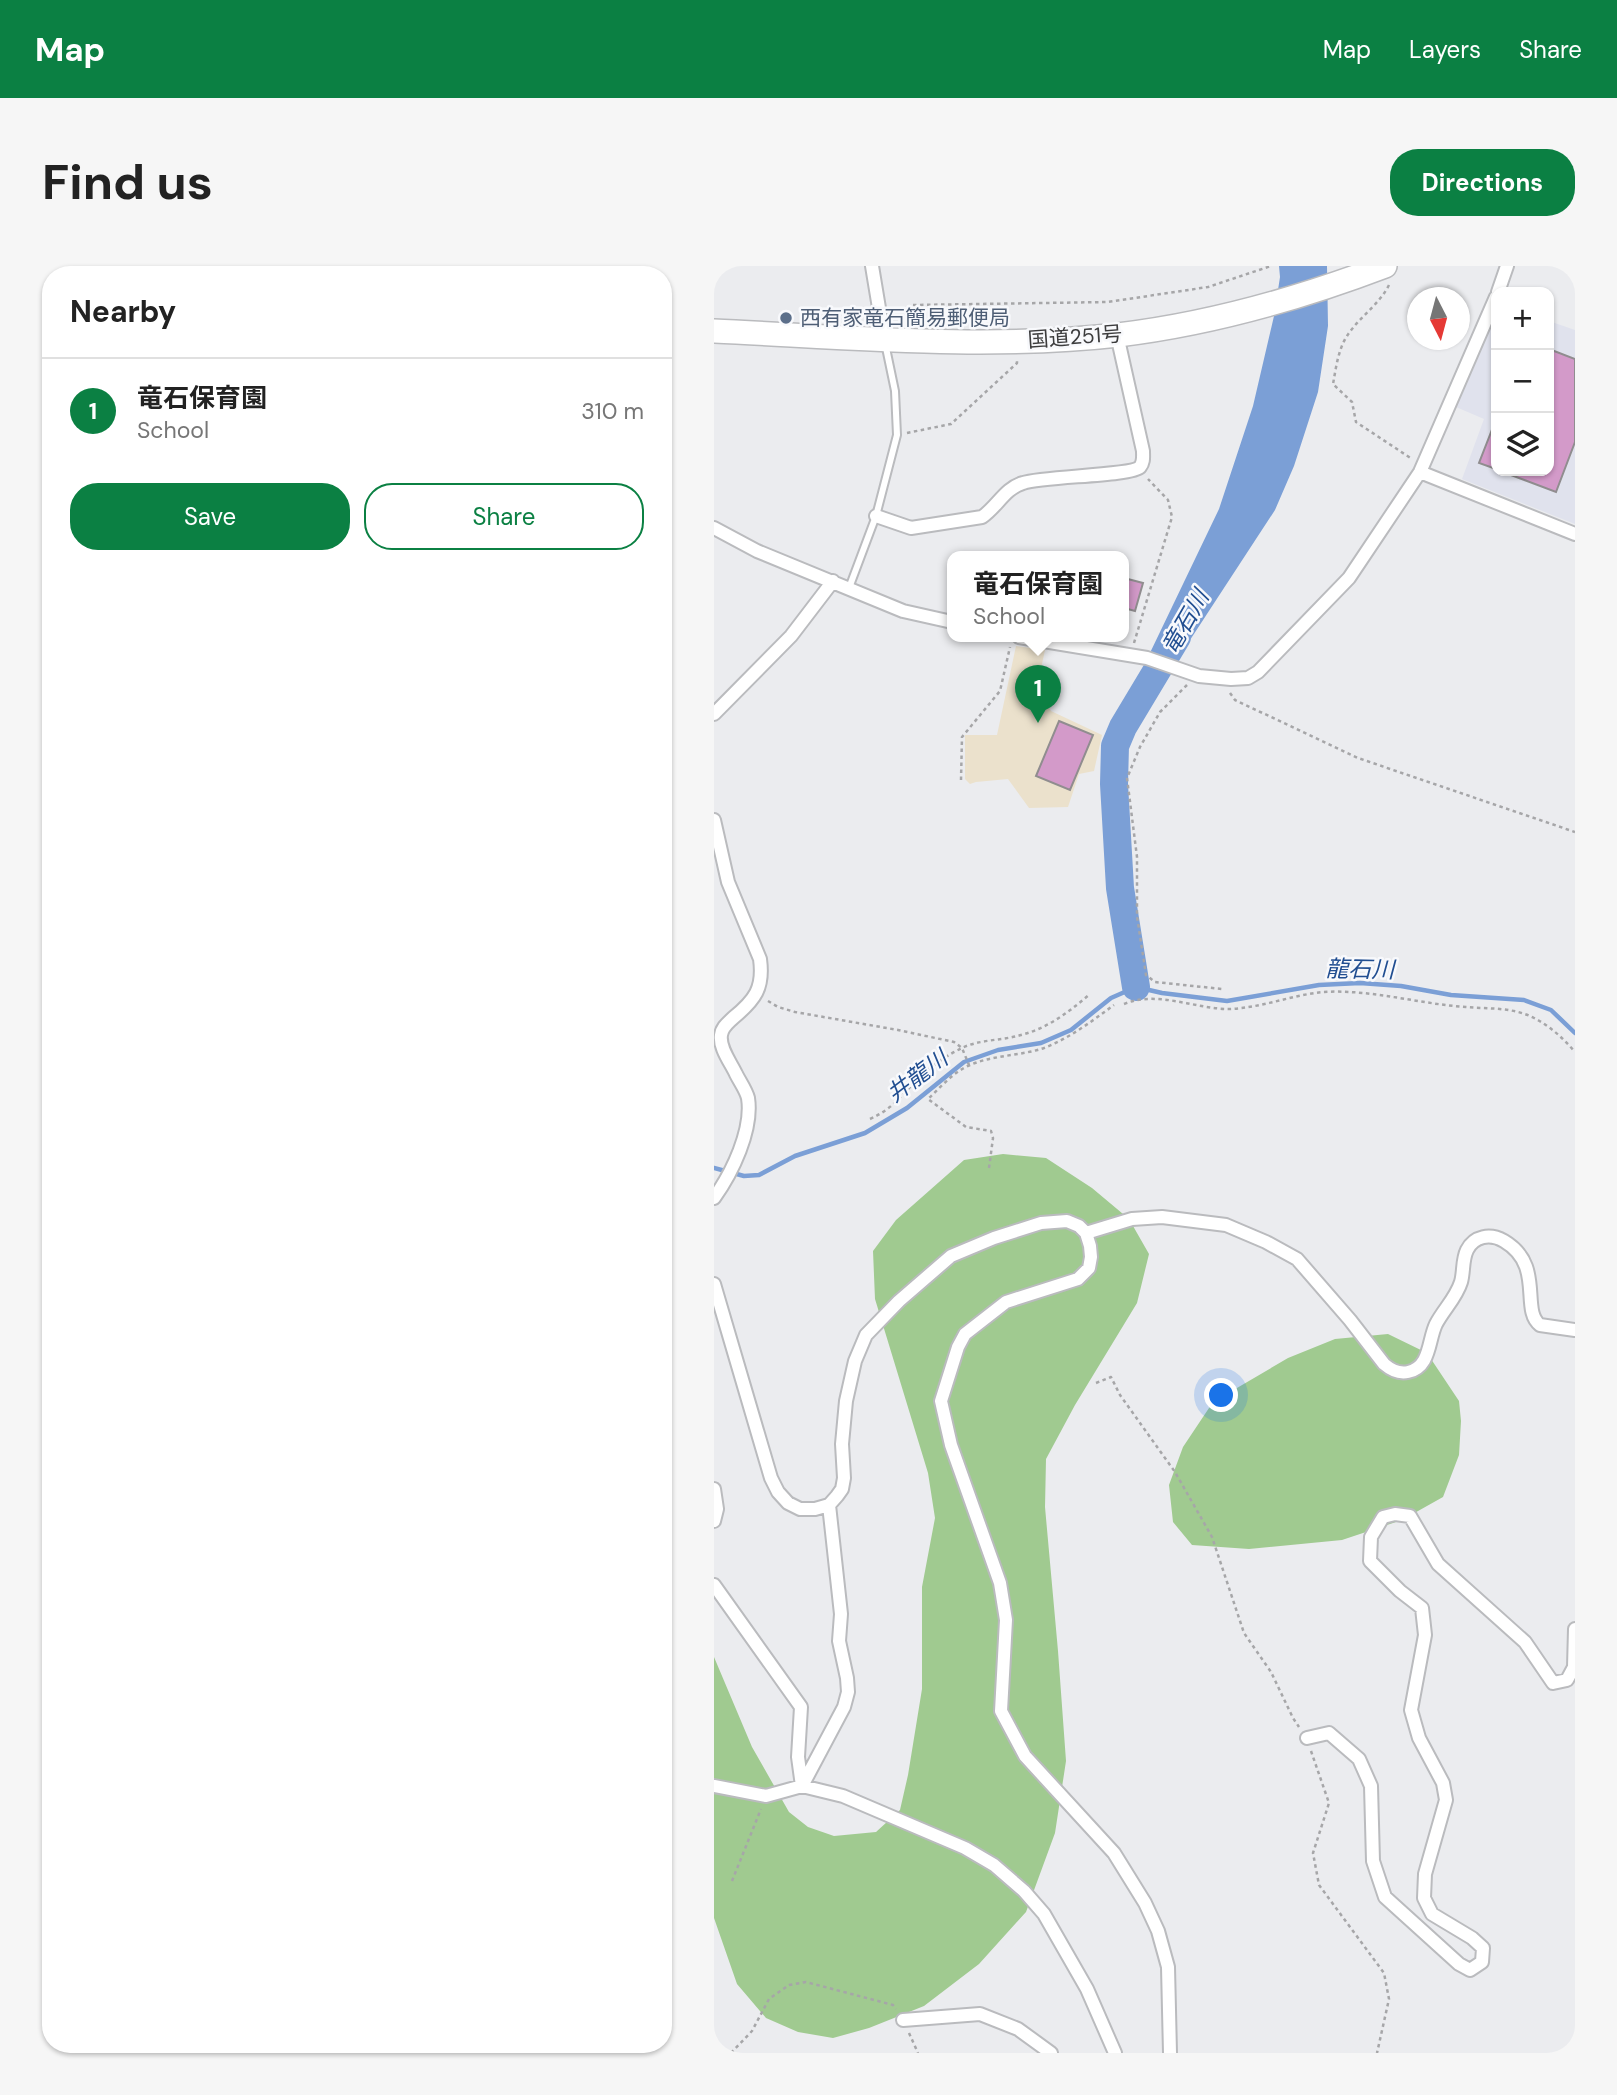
<!DOCTYPE html>
<html lang="en">
<head>
<meta charset="utf-8">
<style>
  :root { --surface:#fff; --page:#f6f6f6; --text:#222; --muted:#767676; --line:#e0e0e0; --accent:#0b8043 }
  body { margin:0; font-family:"DM Sans","Noto Sans JP",sans-serif; background:var(--page); color:var(--text) }
  .controls { position:absolute; right:21px; top:21px; display:grid; overflow:hidden; border-radius:14px; box-shadow:0 2px 5px #0004 }
  .controls button { width:63px; height:63px; display:grid; place-items:center; padding:0; border:0; border-bottom:2px solid var(--line); background:var(--surface); color:var(--text); font:35px sans-serif }
  .compass { position:absolute; left:693px; top:21px; width:63px; height:63px; border-radius:50%; background:var(--surface); box-shadow:0 2px 5px #0004; rotate:174deg }
  .you { position:absolute; left:508px; top:1130px; width:24px; height:24px; margin:-18px; border:5px solid #fff; border-radius:50%; background:#1a73e8; box-shadow:0 0 0 10px #1a73e833 }
  .badge { display:grid; place-items:center; width:46px; height:46px; border-radius:50%; background:var(--accent); color:#fff; font-size:23px; font-weight:700 }
  .pin { position:absolute; translate:-50% -58px; filter:drop-shadow(0 2px 4px #0008) }
  .pin::after { content:''; position:absolute; top:37px; width:24px; height:21px; background:inherit; clip-path:polygon(0 0,100% 0,50% 100%) }
  .popup { position:absolute; left:233px; top:285px; width:182px; height:91px; box-sizing:border-box; display:grid; place-content:center; border-radius:14px; background:var(--surface); filter:drop-shadow(0 2px 5px #0005); font-size:23px; white-space:nowrap; color:var(--muted) }
  .popup b { font-size:26px; color:var(--text) }
  .popup::after { content:''; position:absolute; left:50%; top:100%; margin-left:-14px; border:14px solid transparent; border-top-color:var(--surface) }
  .list { margin:0; padding:0; list-style:none }
  h2 { display:flex; justify-content:space-between; align-items:center; height:91px; margin:0; padding:0 28px; font-size:30px }
  h2 small { font-size:23px; font-weight:400; color:var(--muted) }
  .list li { display:grid; grid-template-columns:46px 1fr auto; gap:21px; align-items:center; box-sizing:border-box; height:105px; padding:0 28px; border-top:2px solid var(--line) }
  .list b { display:block; font-size:26px; white-space:nowrap }
  .list p { margin:0; font-size:23px; white-space:nowrap; color:var(--muted) }
  .list em { font-size:23px; font-style:normal; color:var(--muted) }
  .actions { display:flex; gap:14px; padding:21px 28px }
  .actions a { flex:1; padding:16px 0; border:2px solid var(--accent); border-radius:28px; text-align:center; font-size:24px; color:var(--accent) }
  .actions .main { background:var(--accent); color:#fff }
  .icon { flex:none; width:38px; height:38px; fill:none; stroke:currentColor; stroke-width:2; stroke-linecap:round; stroke-linejoin:round }
  .map { position:relative; flex:none; width:861px; height:1787px; overflow:hidden; border-radius:28px }
  header { display:flex; align-items:center; gap:42px; box-sizing:border-box; height:98px; padding:0 35px; background:var(--accent); color:#fff }
  header strong { font-size:33px }
  nav { display:flex; gap:38px; margin-inline-start:auto; font-size:24px }
  .intro { display:flex; align-items:center; justify-content:space-between; box-sizing:border-box; height:168px; padding:0 42px }
  h1 { margin:0; font-size:49px }
  .button { padding:18px 32px; border-radius:28px; background:var(--accent); color:#fff; font-size:24px; font-weight:700 }
  main { display:flex; gap:42px; padding:0 42px }
  aside { flex:1; background:var(--surface); border-radius:28px; box-shadow:0 2px 5px #0004 }
  .map>svg:first-child { display:block }
  .built { fill:#e0e2ed }
  .education { fill:#ebe1cc }
  .forest { fill:#a0ca90 }
  .water { fill:#7b9fd6 }
  .lines { fill:none; stroke-linecap:round; stroke-linejoin:round }
  .stream { stroke:#7b9fd6; stroke-width:4.5 }
  .river { stroke:#7b9fd6; stroke-width:28 }
  .building { fill:#d39ac9; stroke:#908d8f; stroke-width:2 }
  .lane-casing { stroke:#babbbe; stroke-width:10 }
  .street-casing { stroke:#babbbe; stroke-width:16 }
  .highway-casing { stroke:#babbbe; stroke-width:26 }
  .path { stroke:#a6a6a8; stroke-width:2.5; stroke-dasharray:3.5 3.5; stroke-linecap:butt }
  .lane { stroke:#fff; stroke-width:6 }
  .street { stroke:#fff; stroke-width:12 }
  .highway { stroke:#fff; stroke-width:23 }
  .service-dot { fill:#5c6f8a; stroke:#f8f9fc; stroke-width:2.5 }
  .labels { text-anchor:middle; dominant-baseline:central; stroke-width:5; stroke-linejoin:round; paint-order:stroke }
  .service-label { font-size:21px; fill:#4e5e75; stroke:#f8f9fc; text-anchor:start }
  .street-label { font-size:21px; fill:#3c3c3d; stroke:#f8f9fc }
  .water-label { font-size:23px; font-style:italic; fill:#214e91; stroke:#f8f9fc }
</style>
</head>
<body>
<header>
<strong>Map</strong>
<nav><a>Map</a><a>Layers</a><a>Share</a></nav>
</header>
<div class="intro"><h1>Find us</h1><a class="button">Directions</a></div>
<main>
<aside>
<h2>Nearby<small></small></h2>
<ul class="list">
<li><span class="badge">1</span><div><b>竜石保育園</b><p>School</p></div><em>310 m</em></li>
</ul>
<div class="actions"><a class="main">Save</a><a>Share</a></div>
</aside>
<div class="map">
<svg width="861" height="1787" viewBox="0 0 861 1787">
  <rect width="100%" height="100%" fill="#ebecef"/>
  <path class="built" d="M 782,49 L 782,205 L 835,205 L 835,55 L 861,64 L 861,258 L 748,213 L 770,153 L 742,141 Z"/>
  <path class="education" d="M 302,380 L 331,384 L 323,421 L 337,445 L 388,469 L 380,505 L 365,508 L 354,541 L 315,542 L 294,513 L 262,516 L 256,518 L 251,513 L 251,469 L 283,469 Z"/>
  <path class="forest" d="M 289,888 L 332,892 L 378,922 L 415,953 L 435,988 L 423,1037 L 361,1139 L 332,1193 L 331,1241 L 344,1385 L 352,1495 L 341,1567 L 312,1646 L 265,1698 L 210,1740 L 155,1762 L 119,1772 L 84,1766 L 52,1752 L 23,1718 L 0,1652 L 0,1391 L 38,1481 L 75,1546 L 94,1561 L 120,1570 L 162,1566 L 186,1544 L 194,1509 L 208,1423 L 208,1321 L 221,1252 L 214,1207 L 161,1033 L 159,985 L 182,954 L 250,894 Z
    M 674,1068 L 713,1087 L 745,1135 L 747,1155 L 745,1189 L 729,1231 L 688,1254 L 628,1274 L 535,1283 L 478,1279 L 459,1256 L 455,1219 L 469,1181 L 499,1136 L 574,1092 L 621,1073 Z"/>
  <path class="water" d="M 565,0 L 613,0 L 614,60 L 604,126 L 580,200 L 561,244 L 459,400 L 434,391 L 505,243 L 539,140 L 560,50 L 566,11 Z"/>
  <g class="lines">
    <path class="stream" d="M 0,902 L 30,910 L 45,909 L 81,890 L 151,867 L 193,842 L 250,796 L 284,784 L 327,777 L 357,764 L 397,732 L 422,721 L 448,727 L 513,735 L 605,719 L 646,717 L 687,720 L 737,729 L 810,734 L 837,744 L 861,767"/>
    <path class="river" d="M 422,721 L 406,622 L 400,518 L 401,480 L 409,461 L 463,371"/>
  </g>
  <path class="building" d="M 835,83 L 861,93 L 861,176 L 842,226 L 789,206 L 835,205 Z
    M 781,156 L 782,156 L 782,203 L 765,197 Z
    M 410,312 L 429,317 L 421,345 L 410,342 Z
    M 345,455 L 379,469 L 356,524 L 322,510 Z"/>
  <g class="lines">
    <defs>
      <path id="lane" d="M 135,322 L 162,250 L 183,169 L 181,125 L 171,77"/>
      <path id="street" d="M 158,0 L 170,72
        M 784,26 L 793,0
        M 706,206 L 861,268
        M 162,250 L 197,262 L 268,251 C 283,241 291,222 309,217 C 330,210 417,210 426,201 C 430,196 429,191 429,185 L 403,69
        M 0,262 L 43,285 L 189,345 L 238,356
        M 305,371 L 433,392 L 485,410 L 517,413 L 534,412 L 544,406 L 635,312 L 706,206 L 782,31
        M 0,448 L 77,370 L 119,315
        M 0,554 L 14,616 L 46,693 C 50,722 41,734 19,752 C 14,757 8,761 7,769 C 5,782 17,797 22,808 C 26,816 32,824 34,832 C 39,864 18,907 0,932
        M 372,967 L 418,953 L 448,951 L 512,959 L 552,976 L 583,993 L 636,1054 L 670,1098 C 677,1104 685,1108 694,1106 C 717,1101 714,1074 722,1058 C 730,1043 742,1032 747,1016 C 750,1006 748,994 753,984 C 760,970 776,967 790,975 C 831,999 806,1044 826,1059 L 861,1064
        M 0,1018 L 57,1212 L 64,1226 L 74,1237 L 86,1243 L 101,1243 L 115,1239 L 123,1230 L 128,1223 L 130,1212 L 128,1178 L 132,1135 L 141,1095 L 152,1069 L 185,1035 L 237,990 L 280,972 L 327,957 L 353,955 L 365,960 L 372,967 L 376,980 L 377,991 L 375,1002 L 364,1013 L 292,1036 L 251,1068 L 244,1081 L 227,1135 L 237,1179 L 286,1317 L 292,1354 L 287,1445 L 311,1490 L 400,1587 L 431,1637 L 444,1665 L 454,1701 L 456,1787
        M 0,1223 L 3,1243 L 0,1255
        M 0,1319 L 87,1441 L 84,1491 L 88,1520
        M 593,1472 L 615,1467 L 645,1493 L 657,1520 L 659,1595 L 671,1631 L 745,1698 L 756,1704 L 768,1696 L 769,1682 L 758,1672 L 718,1648 L 710,1632 L 711,1608 L 732,1534 L 729,1517 L 705,1472 L 697,1444 L 711,1369 L 708,1342 L 686,1325 L 656,1295 L 657,1271 L 669,1251 L 681,1248 L 696,1250 L 724,1298 L 811,1376 L 839,1417 L 853,1414 L 860,1401 L 861,1363
        M 0,1520 L 52,1530 L 88,1520 L 129,1530 L 251,1582 L 280,1599 L 310,1625 L 330,1648 L 373,1723 L 401,1787
        M 88,1520 L 130,1441 L 134,1426 L 133,1412 L 125,1375 L 127,1348 L 115,1239
        M 189,1754 L 266,1748 L 304,1763 L 337,1787"/>
      <path id="highway" d="M 0,65 C 132,71 272,84 404,69 C 496,58 584,33 671,0"/>
    </defs>
    <use href="#lane" class="lane-casing"/>
    <use href="#street" class="street-casing"/>
    <use href="#highway" class="highway-casing"/>
    <path class="path" d="M 675,19 C 665,39 645,51 633,70 C 624,84 622,102 619,118 L 638,136 L 642,156 L 698,193
      M 199,39 L 394,36 L 494,21 L 557,0
      M 193,167 L 237,158 L 303,97 L 303,95
      M 420,377 L 458,251 L 454,234 L 434,213
      M 473,419 L 446,446 L 426,481 L 413,512 L 423,591 L 423,650 L 432,709 L 441,716 L 508,723
      M 516,427 L 521,434 L 644,492 L 861,566
      M 247,514 L 248,471 L 286,425 L 296,381
      M 54,735 L 64,741 L 81,746 L 184,764 L 240,776 L 248,782 L 255,799
      M 410,738 C 443,724 481,743 515,743 C 547,742 578,729 609,726 C 657,723 705,738 752,741 C 775,743 799,741 820,752 C 836,760 850,773 861,786
      M 156,853 C 178,843 185,832 201,816 C 214,803 228,792 244,784 C 263,773 287,775 307,769 C 334,762 355,746 376,728
      M 275,902 L 279,872 L 277,865 L 252,861 L 214,833 C 227,821 239,806 256,799 C 279,789 306,790 330,782 C 356,772 378,755 400,739
      M 382,1117 L 397,1111 L 406,1129 L 461,1206 L 498,1271 L 530,1367 L 557,1406 L 579,1452 L 585,1461
      M 597,1485 L 615,1537 L 599,1587 L 605,1619 L 670,1707 L 675,1733 L 663,1787
      M 18,1615 L 47,1543
      M 195,1767 L 204,1787
      M 17,1787 L 38,1765 L 55,1733 L 75,1719 L 92,1716 L 179,1739 L 182,1743"/>
    <use href="#lane" class="lane"/>
    <use href="#street" class="street"/>
    <use href="#highway" class="highway"/>
  </g>
  <circle class="service-dot" cx="72" cy="52" r="7"/>
  <g class="labels">
    <g class="service-label">
      <text x="86" y="52">西有家竜石簡易郵便局</text>
    </g>
    <g class="street-label">
      <text transform="translate(361 71) rotate(-4)">国道251号</text>
    </g>
    <g class="water-label">
      <text transform="translate(471 356) rotate(-60)">竜石川</text>
      <text transform="translate(646 703) rotate(1)">龍石川</text>
      <text transform="translate(203 810) rotate(-37)">井龍川</text>
    </g>
  </g>
</svg>
<div class="controls">
<button>+</button>
<button>−</button>
<button><svg class="icon" aria-label="layers" viewBox="0 0 24 24"><path d="M12 4l9 5-9 5-9-5zM3 14l9 5 9-5"/></svg></button>
</div>
<svg class="compass" viewBox="-18 -18 36 36"><path d="M0-13l5 13h-10z" fill="#e53935"/><path d="M0 13l5-13h-10z" fill="#767676"/></svg>
<div class="you"></div>
<div class="pin badge" style="left:324px;top:457px">1</div>
<div class="popup"><b>竜石保育園</b>School</div>
</div>
</main>
</body>
</html>
